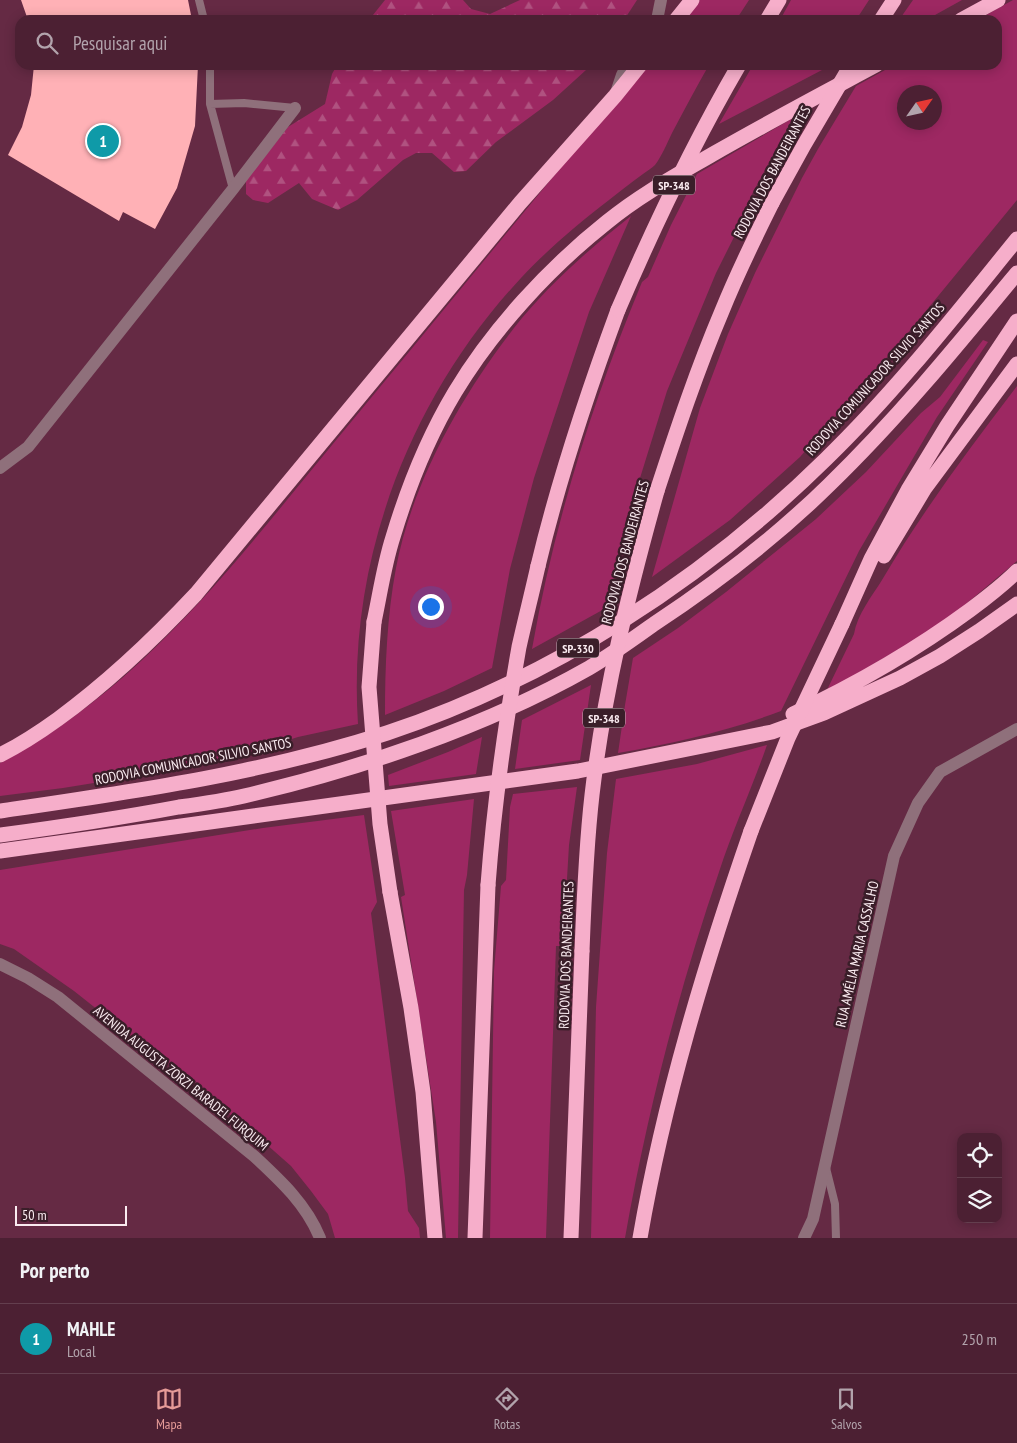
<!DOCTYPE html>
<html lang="pt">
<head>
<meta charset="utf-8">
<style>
  :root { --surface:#4c2033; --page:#562d3f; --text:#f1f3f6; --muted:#b2a3ac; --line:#633e4e; --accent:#e69b98 }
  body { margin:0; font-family:"PT Sans Narrow",sans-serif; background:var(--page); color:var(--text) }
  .controls { position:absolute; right:15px; bottom:15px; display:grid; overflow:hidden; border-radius:10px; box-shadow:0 2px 12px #0003 }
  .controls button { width:45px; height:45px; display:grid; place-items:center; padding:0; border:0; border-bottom:1px solid var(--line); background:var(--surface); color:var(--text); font:25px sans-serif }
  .compass { position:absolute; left:897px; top:85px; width:45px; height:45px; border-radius:50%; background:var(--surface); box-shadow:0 2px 12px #0003; rotate:56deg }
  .scale { position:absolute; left:15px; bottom:12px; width:112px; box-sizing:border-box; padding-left:5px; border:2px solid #faebf0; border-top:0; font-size:14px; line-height:18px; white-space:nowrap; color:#faebf0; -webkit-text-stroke:4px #3a1e29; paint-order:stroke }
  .you { position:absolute; left:430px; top:606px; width:18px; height:18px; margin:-12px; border:4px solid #fff; border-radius:50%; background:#1a73e8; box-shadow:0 0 0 8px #1a73e833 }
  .badge { display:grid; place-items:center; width:32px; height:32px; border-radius:50%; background:var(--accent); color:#fff; font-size:16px; font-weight:700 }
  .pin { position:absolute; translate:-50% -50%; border:2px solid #fff; box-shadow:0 1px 5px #0006 }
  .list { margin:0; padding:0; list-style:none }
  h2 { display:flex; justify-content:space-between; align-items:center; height:65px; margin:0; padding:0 20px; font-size:21px }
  h2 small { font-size:16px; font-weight:400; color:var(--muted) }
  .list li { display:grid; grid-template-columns:32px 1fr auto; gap:15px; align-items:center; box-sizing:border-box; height:70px; padding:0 20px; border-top:1px solid var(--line) }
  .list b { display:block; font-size:19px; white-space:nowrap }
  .list p { margin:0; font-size:16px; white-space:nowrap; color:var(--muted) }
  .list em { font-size:16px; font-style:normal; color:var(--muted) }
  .icon { flex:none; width:28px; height:28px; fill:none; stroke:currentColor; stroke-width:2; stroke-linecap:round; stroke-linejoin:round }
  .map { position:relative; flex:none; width:1017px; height:1238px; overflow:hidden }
  .search { position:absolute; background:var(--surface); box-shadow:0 2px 12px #0003; left:15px; right:15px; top:15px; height:55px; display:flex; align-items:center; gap:12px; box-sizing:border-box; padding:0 18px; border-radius:15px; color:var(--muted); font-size:19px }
  .sheet { height:135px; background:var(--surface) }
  nav { display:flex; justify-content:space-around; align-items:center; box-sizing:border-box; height:70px; border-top:1px solid var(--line); background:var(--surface); font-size:14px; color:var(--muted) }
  nav a { display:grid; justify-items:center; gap:2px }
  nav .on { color:var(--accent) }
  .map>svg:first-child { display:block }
  .grass { fill:#9d2862; fill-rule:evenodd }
  .forest { fill:url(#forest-firs) }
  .building { fill:#ffb1b6 }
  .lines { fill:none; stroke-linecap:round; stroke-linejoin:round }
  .lane { stroke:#8f707b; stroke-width:8 }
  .street { stroke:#8f707b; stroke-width:12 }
  .highway { stroke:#f6aeca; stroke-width:15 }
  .highway-bridge { stroke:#f6aeca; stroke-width:15 }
  .labels { text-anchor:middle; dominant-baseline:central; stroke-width:5; stroke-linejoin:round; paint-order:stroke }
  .shield { fill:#3a1e29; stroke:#c0aeb4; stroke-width:1 }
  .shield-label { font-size:12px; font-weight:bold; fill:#faebf0 }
  .street-label { font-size:14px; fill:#faebf0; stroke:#3a1e29 }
</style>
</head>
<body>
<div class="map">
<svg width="1017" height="1238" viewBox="0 0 1017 1238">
  <defs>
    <pattern id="forest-firs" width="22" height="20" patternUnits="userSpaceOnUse" patternTransform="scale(1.25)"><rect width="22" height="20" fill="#9d2862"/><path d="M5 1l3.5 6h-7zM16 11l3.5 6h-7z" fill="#b05280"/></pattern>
  </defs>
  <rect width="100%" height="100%" fill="#652a44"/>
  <path class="grass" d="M 700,0 L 749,0 L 736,20 L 684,20 Z
    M 791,0 L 869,0 L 856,20 L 780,20 Z
    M 913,0 L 962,0 L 926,20 L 899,20 Z
    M 1013,0 L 1017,0 L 1017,200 L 902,340 L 800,457 L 730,520 L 652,577 L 700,408 L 728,334 L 755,273 L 802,178 L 818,149 L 856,86 L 894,65 L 997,65 L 997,20 L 977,20 ZM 904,92 L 934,92 L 934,122 L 904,122 Z
    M 646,65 L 709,65 C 696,88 684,110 672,133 C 667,143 662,156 655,165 C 652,168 647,171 643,174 C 631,183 620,191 609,200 C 580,222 546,251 521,278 C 410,397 347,560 358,724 L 298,737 L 232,758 L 205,765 L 63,788 L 0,796 L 0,763 C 143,687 236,561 337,439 C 440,315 542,189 646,65 Z
    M 753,65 L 825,65 L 822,70 L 719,124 Z
    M 793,118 L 751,196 L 753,199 L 716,273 L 667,391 L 636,491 L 606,608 L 532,649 C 554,523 593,400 642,282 L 648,277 L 671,225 L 697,174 Z
    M 631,216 L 589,312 L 534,478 L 510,569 L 492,668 L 444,691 L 385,715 C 385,666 387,616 396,568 C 412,483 461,396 514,328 C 547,286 589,249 631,216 Z
    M 983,340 L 988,342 L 937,417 L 859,551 L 781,711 C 728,731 674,743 618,753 L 625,705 L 633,658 L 678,628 L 726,592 L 816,519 L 866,472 L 921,413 L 940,397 Z
    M 1017,386 L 1017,561 L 960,609 L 918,638 L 826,692 L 854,634 C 857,615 872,596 882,580 C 922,512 969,449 1017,386 Z
    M 591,685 L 580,760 L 515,769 L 522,720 Z
    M 482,737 L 476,774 L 389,786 L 388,775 L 448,752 Z
    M 767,745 C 752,788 733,829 719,872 C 678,992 647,1114 625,1238 L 591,1238 L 596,1007 L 607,853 L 616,779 L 697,764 Z
    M 577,787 L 569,845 L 563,946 L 556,946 L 546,1238 L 490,1238 L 494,971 L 501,886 L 506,880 L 510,807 L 513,794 Z
    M 474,799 L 467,875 L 464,890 L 458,1238 L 446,1238 L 436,1122 L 401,897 L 405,895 L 391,811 Z
    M 364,815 L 377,902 L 371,913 L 405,1178 L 408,1211 L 419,1228 L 420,1238 L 335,1238 L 328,1214 L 311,1191 L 291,1166 L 257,1136 L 74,991 L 14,949 L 0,944 L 0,870 L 263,828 Z"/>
  <path class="forest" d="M 385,0 L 463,0 L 471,9 L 490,14 L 520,0 L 637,0 L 624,20 L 369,20 Z
    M 337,65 L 587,65 L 586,70 L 553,100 L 496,142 L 466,171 L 454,172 L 432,153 L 416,153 L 403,160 L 357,200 L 338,210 L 312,199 L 299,183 L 268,203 L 253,200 L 246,194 L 246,180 L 288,127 L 325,104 L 332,74 Z"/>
  <path class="building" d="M 21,0 L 188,0 L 192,20 L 28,20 Z
    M 34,65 L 198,65 L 195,126 L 177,188 L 155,229 L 123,212 L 119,221 L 8,155 L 22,127 L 31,95 Z"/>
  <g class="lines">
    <path class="lane" d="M 199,0 L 204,20
      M 210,65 L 210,104 L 233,189
      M 210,104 L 244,103 L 295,108
      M 826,1168 L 835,1204 L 836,1238"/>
    <path class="street" d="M 657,20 L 661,0
      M 616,93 L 622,75 L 627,65
      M 0,468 L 28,447 L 233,189 L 295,108
      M 0,964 L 28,978 L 58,997 L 254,1156 C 281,1181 306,1204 320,1238
      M 804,1238 L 813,1219 L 894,856 L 918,803 L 940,772 L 1017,729"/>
    <path class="highway" d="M 676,20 L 692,0
      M 767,20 L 779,0
      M 881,20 L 894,0
      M 961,20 L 998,0
      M 657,491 C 677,430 697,370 722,311 C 737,274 754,239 772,203
      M 884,556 L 925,488 L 1017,364
      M 538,566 C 559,478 587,394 618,310
      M 374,622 C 380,594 384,565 393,537 C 408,487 428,437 455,392 C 493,329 549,268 607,222 C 640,195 677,175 713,154 C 767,123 822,94 876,65
      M 842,624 L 871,559 L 908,490 L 947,426 L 1017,321
      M 793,714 C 857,684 913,652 970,610 C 986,598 1003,585 1017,571
      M 0,755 C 20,745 40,732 58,719 C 110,681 152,641 196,594 L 520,203 L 615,96 L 640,65
      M 0,811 C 130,792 261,774 387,733 C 552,678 702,581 826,459 C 896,391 956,314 1017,239
      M 0,835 C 60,827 120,818 179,807 C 201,804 223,801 244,796 C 360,769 485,727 589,668 C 611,655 633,639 654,624 C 716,583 776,537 829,485 C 898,418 956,347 1017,273
      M 0,851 L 578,771 L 772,732 L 824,713 L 900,678 L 940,656 L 979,631 L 1017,604
      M 390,892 L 411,1008 L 423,1092 L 435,1238
      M 475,1238 L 488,885
      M 571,1238 L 582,951
      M 640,1238 C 664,1099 705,964 751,831"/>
    <path class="highway-bridge" d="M 772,203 L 804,145 L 851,65
      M 618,310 C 654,226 693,144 739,65
      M 374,622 L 369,687 L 380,824 L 390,892
      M 751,831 L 788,738 L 842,624
      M 488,885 C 494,805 505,726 519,647 C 525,620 532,593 538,566
      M 582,951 C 584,899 586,847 592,795 C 604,692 629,591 657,491"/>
  </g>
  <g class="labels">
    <g class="shield">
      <rect x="653" y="175.5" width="42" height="19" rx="4"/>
      <rect x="557" y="638.5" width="42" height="19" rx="4"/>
      <rect x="583" y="708.5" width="42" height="19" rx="4"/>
    </g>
    <g class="shield-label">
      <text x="674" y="185">SP-348</text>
      <text x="578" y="648">SP-330</text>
      <text x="604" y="718">SP-348</text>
    </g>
    <g class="street-label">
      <text transform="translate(772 172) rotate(-62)">RODOVIA DOS BANDEIRANTES</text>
      <text transform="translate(875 379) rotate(-48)">RODOVIA COMUNICADOR SILVIO SANTOS</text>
      <text transform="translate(625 552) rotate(-75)">RODOVIA DOS BANDEIRANTES</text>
      <text transform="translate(193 761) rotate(-11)">RODOVIA COMUNICADOR SILVIO SANTOS</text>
      <text transform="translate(857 954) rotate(-77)">RUA AMÉLIA MARIA CASSALHO</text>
      <text transform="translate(566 955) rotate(-88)">RODOVIA DOS BANDEIRANTES</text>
      <text transform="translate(181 1078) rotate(39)">AVENIDA AUGUSTA ZORZI BARADEL FURQUIM</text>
    </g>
  </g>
</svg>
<div class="controls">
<button><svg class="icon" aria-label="locate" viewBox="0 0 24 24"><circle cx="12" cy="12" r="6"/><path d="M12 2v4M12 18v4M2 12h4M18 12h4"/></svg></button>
<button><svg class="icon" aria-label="layers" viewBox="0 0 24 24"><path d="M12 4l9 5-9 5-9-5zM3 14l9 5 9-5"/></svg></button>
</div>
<svg class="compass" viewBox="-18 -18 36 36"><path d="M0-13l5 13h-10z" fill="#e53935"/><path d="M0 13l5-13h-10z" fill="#b2a3ac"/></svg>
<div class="scale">50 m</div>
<div class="you"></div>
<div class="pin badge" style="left:103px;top:141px;background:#0f9aa8">1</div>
<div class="search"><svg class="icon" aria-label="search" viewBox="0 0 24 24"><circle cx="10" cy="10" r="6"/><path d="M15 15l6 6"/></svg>Pesquisar aqui</div>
</div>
<section class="sheet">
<h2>Por perto<small></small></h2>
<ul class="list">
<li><span class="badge" style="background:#0f9aa8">1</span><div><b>MAHLE</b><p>Local</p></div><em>250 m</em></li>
</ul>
</section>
<nav>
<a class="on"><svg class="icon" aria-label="map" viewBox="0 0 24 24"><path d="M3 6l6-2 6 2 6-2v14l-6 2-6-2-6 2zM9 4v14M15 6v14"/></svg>Mapa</a>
<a><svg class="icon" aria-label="directions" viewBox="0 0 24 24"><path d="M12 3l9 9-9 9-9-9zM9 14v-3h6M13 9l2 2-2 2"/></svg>Rotas</a>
<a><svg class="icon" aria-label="saved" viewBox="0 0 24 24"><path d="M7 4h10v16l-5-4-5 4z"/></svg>Salvos</a>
</nav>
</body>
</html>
